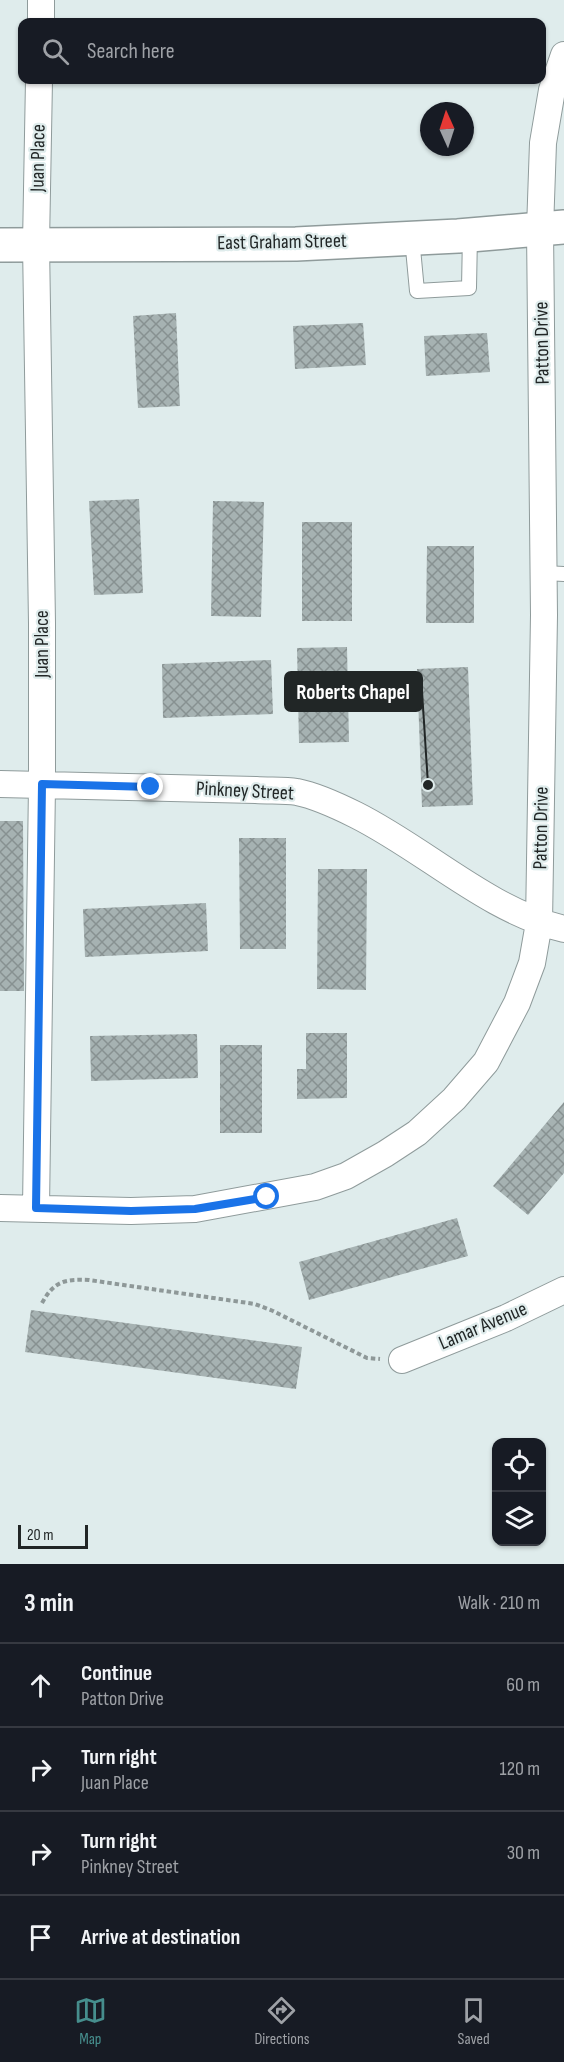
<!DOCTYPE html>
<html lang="en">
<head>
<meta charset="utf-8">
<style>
  :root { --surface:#171b24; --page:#242831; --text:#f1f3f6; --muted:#9ea1a6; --line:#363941; --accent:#468e8d }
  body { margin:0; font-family:"Sofia Sans Condensed",sans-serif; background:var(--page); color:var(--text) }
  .controls { position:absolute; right:18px; bottom:18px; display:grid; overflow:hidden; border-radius:12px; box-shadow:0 2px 4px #0004 }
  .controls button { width:54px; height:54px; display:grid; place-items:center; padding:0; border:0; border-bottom:2px solid var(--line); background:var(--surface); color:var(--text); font:30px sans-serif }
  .compass { position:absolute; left:420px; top:102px; width:54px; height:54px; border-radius:50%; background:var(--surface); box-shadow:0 2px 4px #0004; rotate:357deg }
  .scale { position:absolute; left:18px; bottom:15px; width:70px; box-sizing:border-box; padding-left:6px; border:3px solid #212626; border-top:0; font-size:16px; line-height:21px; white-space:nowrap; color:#212626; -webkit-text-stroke:4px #dfecec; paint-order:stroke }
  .stop { position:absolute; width:18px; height:18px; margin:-14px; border:4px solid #1a73e8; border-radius:50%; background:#fff }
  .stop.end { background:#1a73e8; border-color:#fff; box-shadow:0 2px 6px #0008 }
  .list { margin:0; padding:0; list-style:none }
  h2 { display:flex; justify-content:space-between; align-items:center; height:78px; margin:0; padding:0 24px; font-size:26px }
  h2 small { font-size:20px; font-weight:400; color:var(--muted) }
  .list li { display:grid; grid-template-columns:39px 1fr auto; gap:18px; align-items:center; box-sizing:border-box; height:84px; padding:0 24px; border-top:2px solid var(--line) }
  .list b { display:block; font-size:22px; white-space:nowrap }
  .list p { margin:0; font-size:20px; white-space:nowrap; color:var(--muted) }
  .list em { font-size:20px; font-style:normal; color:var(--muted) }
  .icon { flex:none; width:33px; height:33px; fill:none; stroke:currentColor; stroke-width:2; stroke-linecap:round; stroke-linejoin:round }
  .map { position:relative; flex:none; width:564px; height:1564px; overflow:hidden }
  .search { position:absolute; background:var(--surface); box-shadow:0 2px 4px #0004; left:18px; right:18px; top:18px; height:66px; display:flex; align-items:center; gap:15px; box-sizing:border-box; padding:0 21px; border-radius:12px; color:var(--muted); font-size:22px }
  .sheet { height:414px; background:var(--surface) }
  nav { display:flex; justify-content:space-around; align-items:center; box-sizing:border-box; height:84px; border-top:2px solid var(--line); background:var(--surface); font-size:16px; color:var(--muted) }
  nav a { display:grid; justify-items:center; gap:3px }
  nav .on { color:var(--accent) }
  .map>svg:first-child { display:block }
  .building { fill:url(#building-cross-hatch) }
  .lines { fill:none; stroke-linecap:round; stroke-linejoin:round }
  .lane-casing { stroke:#8f9b9b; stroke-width:16 }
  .street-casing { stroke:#8f9b9b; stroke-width:28 }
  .secondary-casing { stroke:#8f9b9b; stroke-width:36 }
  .path { stroke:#8e9898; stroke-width:4; stroke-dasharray:4.5 3; stroke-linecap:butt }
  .lane { stroke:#fff; stroke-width:14 }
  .street { stroke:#fff; stroke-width:26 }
  .secondary { stroke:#fff; stroke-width:33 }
  .route { stroke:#1a73e8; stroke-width:8 }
  .labels { text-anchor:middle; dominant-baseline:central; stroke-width:4.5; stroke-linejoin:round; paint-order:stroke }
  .street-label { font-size:20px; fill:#212626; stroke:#dfecec }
  .leader { fill:none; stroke:#212626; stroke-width:2 }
  .callout-dot { fill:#212626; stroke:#dfecec; stroke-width:2 }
  .callout { fill:#212626; stroke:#212626; stroke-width:2 }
  .callout-label { font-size:21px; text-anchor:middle; font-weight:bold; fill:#fff }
</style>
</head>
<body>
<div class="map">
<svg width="564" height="1564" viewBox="0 0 564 1564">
  <defs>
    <pattern id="building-cross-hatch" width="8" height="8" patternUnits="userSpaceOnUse" patternTransform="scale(1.5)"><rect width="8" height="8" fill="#a6b2b2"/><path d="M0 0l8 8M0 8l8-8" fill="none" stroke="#879191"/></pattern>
  </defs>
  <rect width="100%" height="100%" fill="#dfecec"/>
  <path class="building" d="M 176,313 L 180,406 L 138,408 L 133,316 Z
    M 363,323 L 366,365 L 295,369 L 293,326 Z
    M 487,333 L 490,372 L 426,376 L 424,336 Z
    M 139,499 L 143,593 L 94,595 L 89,501 Z
    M 213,501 L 264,502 L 261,617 L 211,616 Z
    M 302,522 L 352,522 L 352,621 L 302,621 Z
    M 427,546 L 474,546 L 474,623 L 426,623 Z
    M 347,647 L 349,742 L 299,743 L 297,648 Z
    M 271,660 L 273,714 L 163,718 L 162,664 Z
    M 468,667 L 473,805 L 422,807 L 417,669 Z
    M 0,821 L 23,821 L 24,991 L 0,991 Z
    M 239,838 L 286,838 L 286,949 L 240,949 Z
    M 318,869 L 367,869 L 366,990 L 317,989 Z
    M 206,903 L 208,951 L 85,957 L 83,909 Z
    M 306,1033 L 347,1033 L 347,1098 L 297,1099 L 297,1069 L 306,1069 Z
    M 197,1034 L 198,1078 L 91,1081 L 90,1036 Z
    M 220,1045 L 262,1045 L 262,1133 L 220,1133 Z
    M 564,1102 L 564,1173 L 528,1215 L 493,1186 Z
    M 457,1218 L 468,1256 L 309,1300 L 299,1262 Z
    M 31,1310 L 302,1347 L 296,1389 L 25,1352 Z"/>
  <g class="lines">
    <defs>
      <path id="lane" d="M 412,238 L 417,291 L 469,288 L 470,235
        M 544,573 L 564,574"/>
      <path id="street" d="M 41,22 L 41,0
        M 0,784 L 256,790 C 269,791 284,790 297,792 C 317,796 338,806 356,815 C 426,850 487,910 564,929
        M 0,1208 L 131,1211 L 195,1209 L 315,1187 L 346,1176 L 385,1154 L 417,1133 L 454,1099 L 486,1062 L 517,1003 L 532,963 L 539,923 L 544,615 L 540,229 L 543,143 L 552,90 L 564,55
        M 36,1208 L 42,785 L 42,623 L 36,244 L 39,80
        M 402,1360 L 506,1318 L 564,1290"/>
      <path id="secondary" d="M 0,245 L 296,244 L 458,236 L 564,227"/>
    </defs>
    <use href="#lane" class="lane-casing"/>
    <use href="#street" class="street-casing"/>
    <use href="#secondary" class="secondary-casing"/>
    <path class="path" d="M 42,1303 C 54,1281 65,1279 89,1280 L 255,1304 L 273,1311 L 367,1358 L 380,1359"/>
    <use href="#lane" class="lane"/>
    <use href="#street" class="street"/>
    <use href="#secondary" class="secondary"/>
  </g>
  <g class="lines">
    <path class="route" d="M 151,787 L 42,784 L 36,1208 L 131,1211 L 195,1209 L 267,1197"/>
  </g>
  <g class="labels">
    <g class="street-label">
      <text transform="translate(38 158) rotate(-89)">Juan Place</text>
      <text transform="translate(282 242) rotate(-1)">East Graham Street</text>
      <text transform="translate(542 343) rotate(-91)">Patton Drive</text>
      <text transform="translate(42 644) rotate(-90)">Juan Place</text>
      <text transform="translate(245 791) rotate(3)">Pinkney Street</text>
      <text transform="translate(541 828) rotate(-89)">Patton Drive</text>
      <text transform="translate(483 1326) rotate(-23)">Lamar Avenue</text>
    </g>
  </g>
  <path class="leader" d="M428 785L422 691"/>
  <circle class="callout-dot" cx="428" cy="785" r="6"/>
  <rect class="callout" x="285" y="672" width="137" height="39" rx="6"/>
  <g class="callout-label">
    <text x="353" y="699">Roberts Chapel</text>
  </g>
</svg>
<div class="controls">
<button><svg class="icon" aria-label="locate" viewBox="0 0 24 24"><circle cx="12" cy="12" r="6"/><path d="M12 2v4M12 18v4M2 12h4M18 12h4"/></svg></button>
<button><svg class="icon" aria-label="layers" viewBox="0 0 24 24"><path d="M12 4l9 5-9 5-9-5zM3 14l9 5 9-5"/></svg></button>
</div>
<svg class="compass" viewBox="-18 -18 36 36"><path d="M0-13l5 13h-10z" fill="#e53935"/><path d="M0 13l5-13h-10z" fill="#9ea1a6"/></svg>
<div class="scale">20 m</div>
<div class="stop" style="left:267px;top:1197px"></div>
<div class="stop end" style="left:151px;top:787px"></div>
<div class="search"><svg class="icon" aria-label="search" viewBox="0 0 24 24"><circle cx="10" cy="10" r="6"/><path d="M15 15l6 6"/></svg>Search here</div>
</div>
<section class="sheet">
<h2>3 min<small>Walk · 210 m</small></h2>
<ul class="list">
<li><svg class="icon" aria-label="ahead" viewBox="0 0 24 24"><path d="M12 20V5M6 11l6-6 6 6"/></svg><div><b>Continue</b><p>Patton Drive</p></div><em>60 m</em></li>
<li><svg class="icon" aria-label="right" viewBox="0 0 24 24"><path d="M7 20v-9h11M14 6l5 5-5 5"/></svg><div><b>Turn right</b><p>Juan Place</p></div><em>120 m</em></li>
<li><svg class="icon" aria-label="right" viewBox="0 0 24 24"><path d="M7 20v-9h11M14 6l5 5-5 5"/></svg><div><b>Turn right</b><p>Pinkney Street</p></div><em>30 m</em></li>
<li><svg class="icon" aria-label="arrive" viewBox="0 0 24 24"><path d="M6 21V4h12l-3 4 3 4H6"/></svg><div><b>Arrive at destination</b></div></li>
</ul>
</section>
<nav>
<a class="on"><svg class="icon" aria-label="map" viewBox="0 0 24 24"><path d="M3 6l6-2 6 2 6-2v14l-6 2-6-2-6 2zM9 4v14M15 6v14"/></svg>Map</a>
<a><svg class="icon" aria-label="directions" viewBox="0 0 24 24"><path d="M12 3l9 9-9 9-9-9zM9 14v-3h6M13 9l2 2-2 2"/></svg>Directions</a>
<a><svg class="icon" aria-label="saved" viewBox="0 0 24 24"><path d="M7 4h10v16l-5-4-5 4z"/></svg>Saved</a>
</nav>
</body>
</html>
